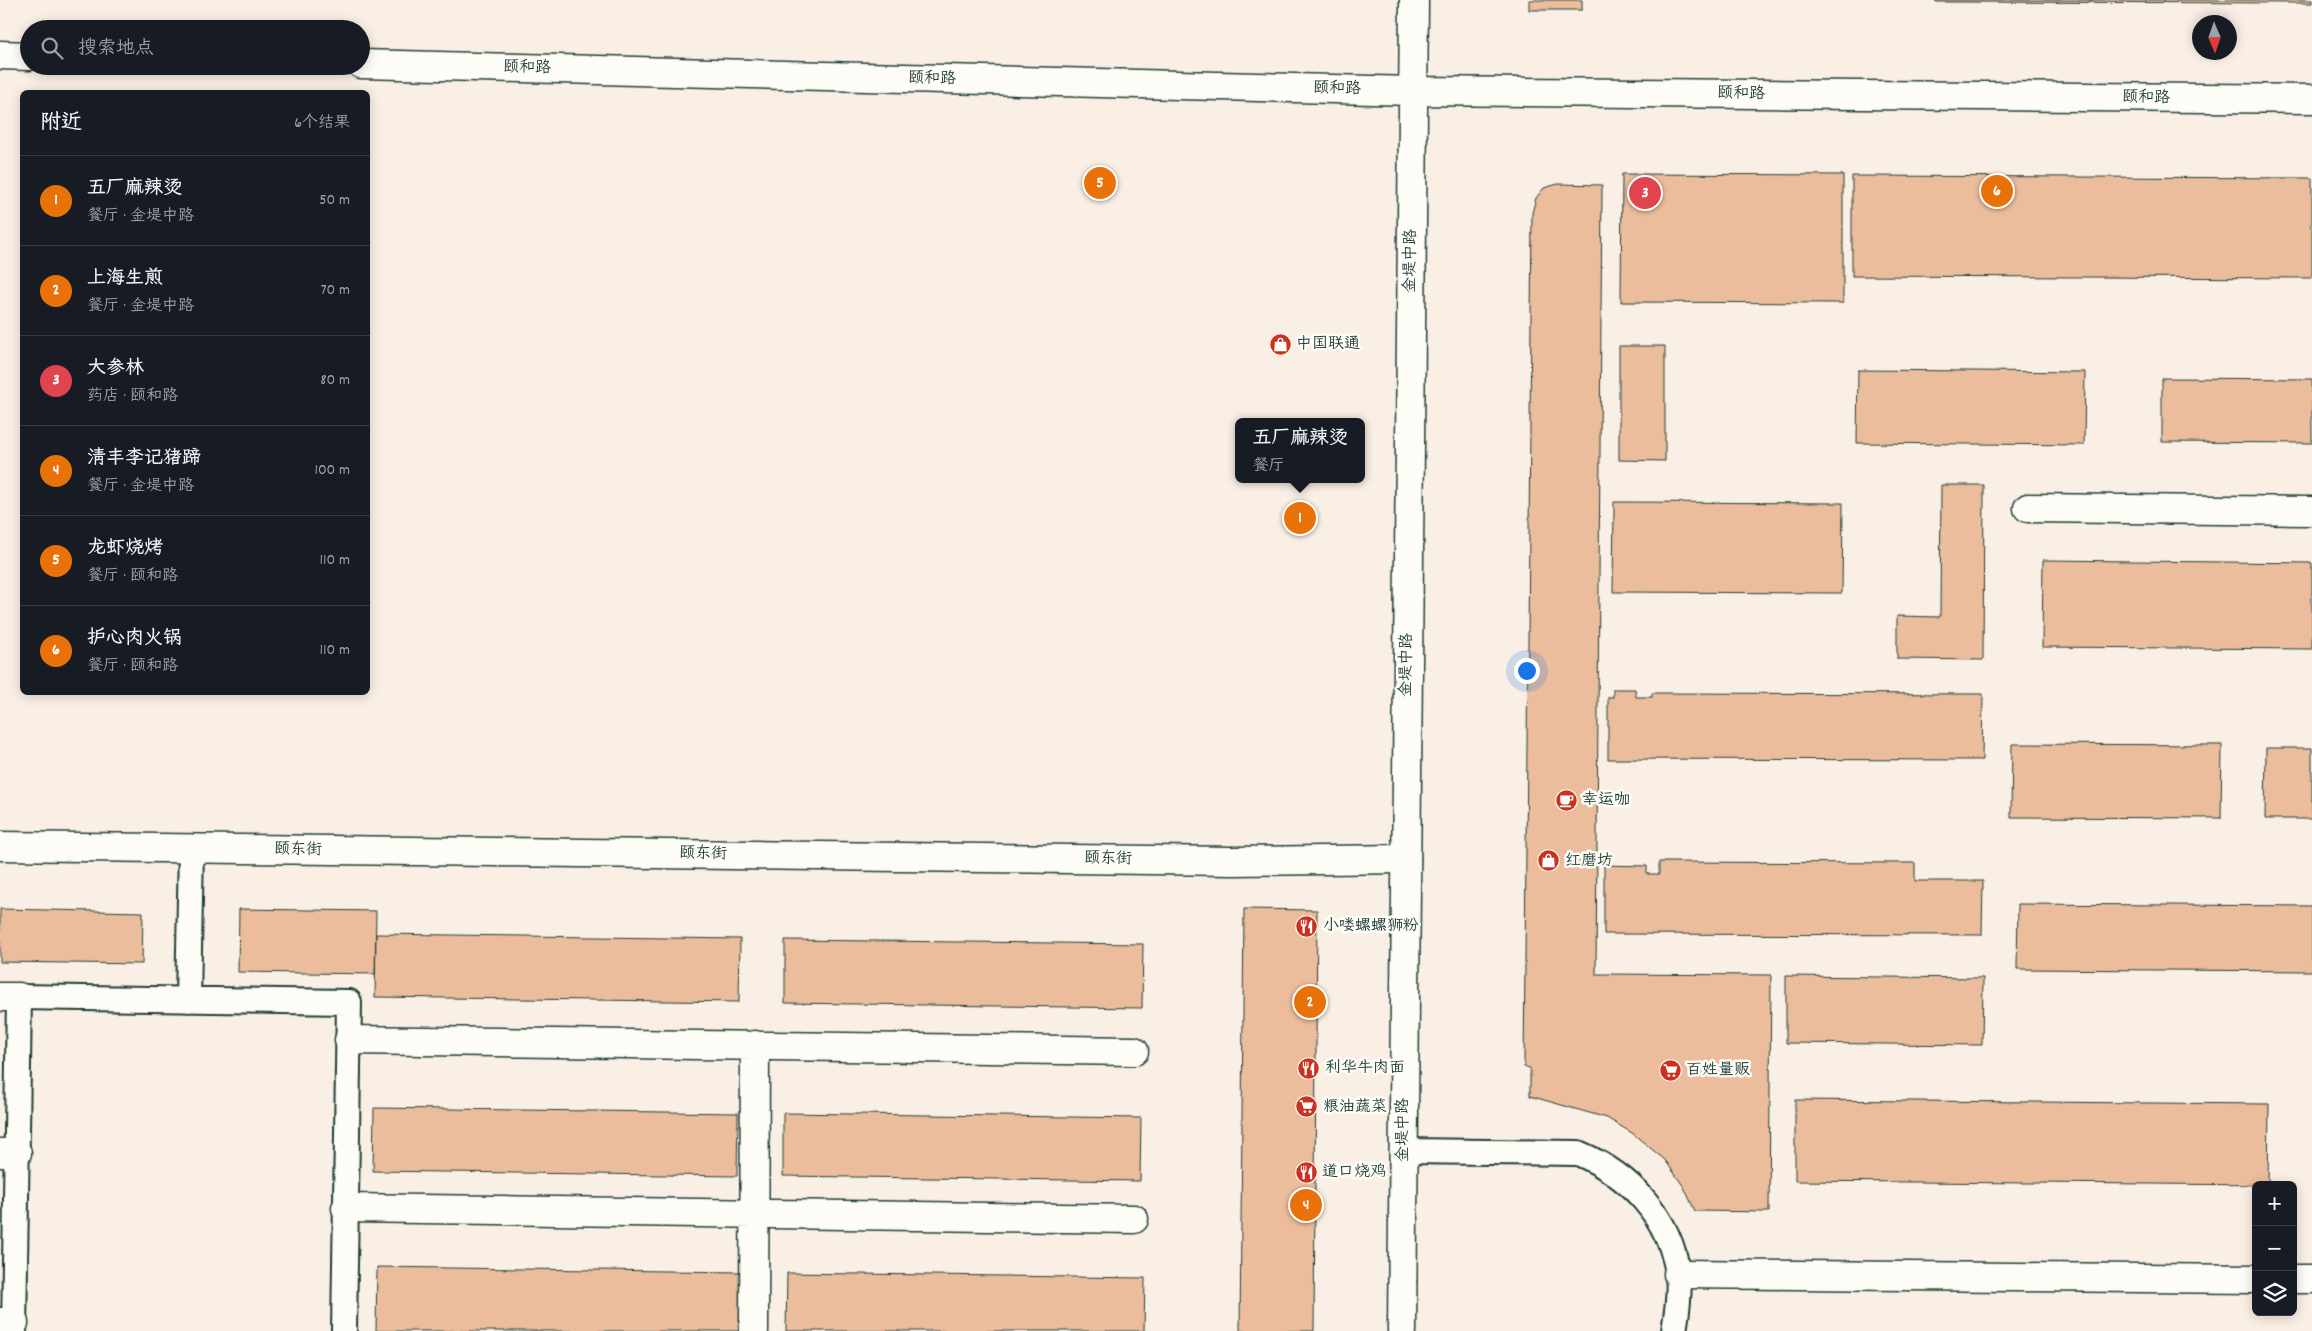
<!DOCTYPE html>
<html lang="zh">
<head>
<meta charset="utf-8">
<style>
  :root { --surface:#171b24; --page:#20242c; --text:#f1f3f6; --muted:#9ea1a6; --line:#363941; --accent:#c8321e }
  body { margin:0; font-family:Dekko,"LXGW WenKai TC",sans-serif; background:var(--page); color:var(--text) }
  .controls { position:absolute; right:15px; bottom:15px; display:grid; overflow:hidden; border-radius:8px; box-shadow:0 2px 12px #0003 }
  .controls button { width:45px; height:45px; display:grid; place-items:center; padding:0; border:0; border-bottom:1px solid var(--line); background:var(--surface); color:var(--text); font:25px sans-serif }
  .compass { position:absolute; left:2192px; top:15px; width:45px; height:45px; border-radius:50%; background:var(--surface); box-shadow:0 2px 12px #0003; rotate:178deg }
  .you { position:absolute; left:1526px; top:670px; width:18px; height:18px; margin:-12px; border:4px solid #fff; border-radius:50%; background:#1a73e8; box-shadow:0 0 0 8px #1a73e833 }
  .badge { display:grid; place-items:center; width:32px; height:32px; border-radius:50%; background:var(--accent); color:#fff; font-size:16px; font-weight:700 }
  .pin { position:absolute; translate:-50% -50%; border:2px solid #fff; box-shadow:0 1px 5px #0006 }
  .popup { position:absolute; left:1235px; top:418px; width:130px; height:65px; box-sizing:border-box; display:grid; place-content:center; border-radius:8px; background:var(--surface); filter:drop-shadow(0 1px 4px #0005); font-size:16px; white-space:nowrap; color:var(--muted) }
  .popup b { font-size:19px; color:var(--text) }
  .popup::after { content:''; position:absolute; left:50%; top:100%; margin-left:-10px; border:10px solid transparent; border-top-color:var(--surface) }
  .list { margin:0; padding:0; list-style:none }
  h2 { display:flex; justify-content:space-between; align-items:center; height:65px; margin:0; padding:0 20px; font-size:21px }
  h2 small { font-size:16px; font-weight:400; color:var(--muted) }
  .list li { display:grid; grid-template-columns:32px 1fr auto; gap:15px; align-items:center; box-sizing:border-box; height:90px; padding:0 20px; border-top:1px solid var(--line) }
  .list b { display:block; font-size:19px; white-space:nowrap }
  .list p { margin:0; font-size:16px; white-space:nowrap; color:var(--muted) }
  .list em { font-size:16px; font-style:normal; color:var(--muted) }
  .icon { flex:none; width:28px; height:28px; fill:none; stroke:currentColor; stroke-width:2; stroke-linecap:round; stroke-linejoin:round }
  .map { position:relative; flex:none; width:2312px; height:1331px; overflow:hidden }
  .search { position:absolute; background:var(--surface); box-shadow:0 2px 12px #0003; left:20px; top:20px; width:350px; height:55px; display:flex; align-items:center; gap:12px; box-sizing:border-box; padding:0 18px; border-radius:28px; color:var(--muted); font-size:19px }
  .panel { position:absolute; background:var(--surface); box-shadow:0 2px 12px #0003; left:20px; top:90px; width:350px; height:605px; border-radius:8px }
  .map>svg:first-child { display:block }
  .building { fill:#ecbd9c; stroke:#1f3d34 }
  .lines { fill:none; stroke-linecap:round; stroke-linejoin:round }
  .service-casing { stroke:#1f3d34; stroke-width:28 }
  .minor-casing { stroke:#1f3d34; stroke-width:31 }
  .tertiary-casing { stroke:#1f3d34; stroke-width:31 }
  .service { stroke:#fdfcf7; stroke-width:24 }
  .minor { stroke:#fdfcf7; stroke-width:28 }
  .tertiary { stroke:#fdfcf7; stroke-width:28 }
  .labels { text-anchor:middle; dominant-baseline:central; stroke-width:5; stroke-linejoin:round; paint-order:stroke }
  .street-label { font-size:16px; fill:#1f3d34; stroke:#fdfcf7 }
  .poi-label { font-size:16px; fill:#1f3d34; stroke:#fdfcf7; text-anchor:start }
</style>
</head>
<body>
<div class="map">
<svg width="2312" height="1331" viewBox="0 0 2312 1331">
  <rect width="100%" height="100%" fill="#faefe5"/>
  <filter id="ink" filterUnits="userSpaceOnUse"><feTurbulence type="fractalNoise" baseFrequency=".02" numOctaves="2"/><feDisplacementMap in="SourceGraphic" scale="10" xChannelSelector="R" yChannelSelector="G"/><feConvolveMatrix kernelMatrix="1 2 1 2 8 2 1 2 1" color-interpolation-filters="sRGB"/></filter>
  <g filter="url(#ink)">
    <path class="building" d="M 1529,0 L 1582,0 L 1582,10 L 1529,10 Z
      M 1936,0 L 2312,0 L 2312,3 L 1936,2 Z
      M 1622,174 L 1843,175 L 1843,303 L 1621,302 Z
      M 1852,176 L 2312,178 L 2312,278 L 1852,276 Z
      M 1558,184 L 1602,185 L 1596,974 L 1771,975 L 1769,1212 L 1695,1211 L 1684,1187 L 1665,1160 L 1632,1133 L 1607,1118 L 1530,1096 L 1530,1068 L 1524,1067 L 1532,213 L 1536,198 L 1544,188 Z
      M 1619,346 L 1665,346 L 1665,461 L 1619,460 Z
      M 1858,370 L 2085,372 L 2084,445 L 1857,443 Z
      M 2162,378 L 2312,379 L 2312,443 L 2162,442 Z
      M 1941,485 L 1984,485 L 1983,660 L 1897,659 L 1897,616 L 1940,617 Z
      M 1614,502 L 1843,503 L 1842,593 L 1613,592 Z
      M 2043,560 L 2312,563 L 2312,649 L 2042,647 Z
      M 1613,689 L 1635,689 L 1636,697 L 1652,697 L 1652,693 L 1983,694 L 1982,760 L 1608,759 L 1608,697 L 1613,697 Z
      M 2012,744 L 2222,745 L 2221,818 L 2011,817 Z
      M 2266,748 L 2312,748 L 2312,819 L 2265,819 Z
      M 1659,862 L 1915,863 L 1915,881 L 1983,881 L 1982,935 L 1604,934 L 1604,865 L 1647,866 L 1647,874 L 1659,874 Z
      M 2018,904 L 2312,906 L 2312,971 L 2017,969 Z
      M 0,909 L 143,912 L 142,964 L 0,962 Z
      M 239,909 L 376,911 L 375,974 L 238,972 Z
      M 1244,909 L 1317,910 L 1314,1331 L 1240,1331 Z
      M 376,934 L 740,939 L 739,1002 L 375,997 Z
      M 785,940 L 1143,944 L 1142,1008 L 785,1003 Z
      M 1786,976 L 1983,978 L 1982,1045 L 1786,1043 Z
      M 1795,1100 L 2269,1104 L 2268,1185 L 1795,1181 Z
      M 374,1108 L 738,1113 L 737,1176 L 373,1171 Z
      M 783,1113 L 1141,1118 L 1140,1181 L 783,1176 Z
      M 377,1267 L 741,1272 L 741,1331 L 376,1331 Z
      M 787,1273 L 1145,1278 L 1144,1331 L 786,1331 Z"/>
    <g class="lines">
      <defs>
        <path id="service" d="M 188,1000 L 191,848
          M 1403,1151 L 1578,1153 C 1630,1175 1670,1217 1678,1274 C 1680,1293 1677,1312 1674,1331
          M 14,1331 L 19,997 L 349,1002 L 344,1331"/>
        <path id="minor" d="M 2028,508 L 2312,511
          M 0,846 L 1232,861 L 1406,859
          M 0,997 L 19,997
          M 349,1040 L 1134,1051
          M 0,1153 L 17,1153
          M 346,1208 L 1134,1219
          M 1678,1274 L 2256,1279
          M 2293,1279 L 2312,1279
          M 0,1322 L 14,1323
          M 754,1331 L 755,1045"/>
        <path id="tertiary" d="M 0,55 L 29,56
          M 361,64 L 1413,91 L 2312,99
          M 1402,1331 L 1414,0"/>
      </defs>
      <use href="#service" class="service-casing"/>
      <use href="#minor" class="minor-casing"/>
      <use href="#tertiary" class="tertiary-casing"/>
      <use href="#service" class="service"/>
      <use href="#minor" class="minor"/>
      <use href="#tertiary" class="tertiary"/>
    </g>
  </g>
  <defs>
    <symbol id="shop-disc" viewBox="-11 -11 22 22"><circle r="9.5" fill="#c8321e" stroke="#fdfcf7"/><path d="M-5-2.5h2.3a2.7 3.5 0 0 1 5.4 0H5L5.5 6h-11ZM-1.5-2.5h3a1.5 2.3 0 0 0-3 0Z" fill="#fff"/></symbol>
    <symbol id="cafe-disc" viewBox="-11 -11 22 22"><circle r="9.5" fill="#c8321e" stroke="#fdfcf7"/><path d="M-5.5-4.5H6V0H3Q3 3.5 0 3.5H-2.5Q-5.5 3.5-5.5 0ZM3-3.2v2h1.7v-2ZM-6 4.5H4V6H-6Z" fill="#fff"/></symbol>
    <symbol id="restaurant-disc" viewBox="-11 -11 22 22"><circle r="9.5" fill="#c8321e" stroke="#fdfcf7"/><path d="M-5-6h1v4h1v-4h1v4h1v-4h1v5L-1.5 .5V6h-2V.5L-5-1ZM5-6V6H3V1.5H1.5Q1.5-4 5-6Z" fill="#fff"/></symbol>
    <symbol id="supermarket-disc" viewBox="-11 -11 22 22"><circle r="9.5" fill="#c8321e" stroke="#fdfcf7"/><path d="M-6-5.5h2.5l.6 2H6L4.5 2H-2.5L-4.4-4H-6ZM-1.5 3.2a1.3 1.3 0 1 0 .1 0ZM3 3.2a1.3 1.3 0 1 0 .1 0Z" fill="#fff"/></symbol>
  </defs>
  <g fill-rule="evenodd">
    <use href="#shop-disc" x="1268" y="332" width="25" height="25"/>
    <use href="#cafe-disc" x="1554" y="788" width="25" height="25"/>
    <use href="#shop-disc" x="1536" y="848" width="25" height="25"/>
    <use href="#restaurant-disc" x="1294" y="914" width="25" height="25"/>
    <use href="#restaurant-disc" x="1296" y="1056" width="25" height="25"/>
    <use href="#supermarket-disc" x="1658" y="1058" width="25" height="25"/>
    <use href="#supermarket-disc" x="1294" y="1094" width="25" height="25"/>
    <use href="#restaurant-disc" x="1294" y="1160" width="25" height="25"/>
  </g>
  <g class="labels">
    <g class="street-label">
      <text transform="translate(527 68) rotate(1)">颐和路</text>
      <text transform="translate(932 79) rotate(1)">颐和路</text>
      <text transform="translate(1337 89) rotate(1)">颐和路</text>
      <text transform="translate(1741 94) rotate(1)">颐和路</text>
      <text transform="translate(2146 98) rotate(1)">颐和路</text>
      <text transform="translate(1411 261) rotate(-89)">金堤中路</text>
      <text transform="translate(1407 665) rotate(-89)">金堤中路</text>
      <text transform="translate(298 850) rotate(1)">颐东街</text>
      <text transform="translate(703 854) rotate(1)">颐东街</text>
      <text transform="translate(1108 859) rotate(1)">颐东街</text>
      <text transform="translate(1403 1130) rotate(-90)">金堤中路</text>
    </g>
    <g class="poi-label">
      <text x="1296" y="344">中国联通</text>
      <text x="1582" y="800">幸运咖</text>
      <text x="1565" y="861">红磨坊</text>
      <text x="1323" y="926">小喽螺螺狮粉</text>
      <text x="1325" y="1068">利华牛肉面</text>
      <text x="1686" y="1070">百姓量贩</text>
      <text x="1323" y="1107">粮油蔬菜</text>
      <text x="1322" y="1172">道口烧鸡</text>
    </g>
  </g>
</svg>
<div class="controls">
<button>+</button>
<button>−</button>
<button><svg class="icon" aria-label="layers" viewBox="0 0 24 24"><path d="M12 4l9 5-9 5-9-5zM3 14l9 5 9-5"/></svg></button>
</div>
<svg class="compass" viewBox="-18 -18 36 36"><path d="M0-13l5 13h-10z" fill="#e53935"/><path d="M0 13l5-13h-10z" fill="#9ea1a6"/></svg>
<div class="you"></div>
<div class="pin badge" style="left:1300px;top:518px;background:#e8710a">1</div>
<div class="popup"><b>五厂麻辣烫</b>餐厅</div>
<div class="pin badge" style="left:1310px;top:1002px;background:#e8710a">2</div>
<div class="pin badge" style="left:1645px;top:193px;background:#e0444e">3</div>
<div class="pin badge" style="left:1306px;top:1205px;background:#e8710a">4</div>
<div class="pin badge" style="left:1100px;top:183px;background:#e8710a">5</div>
<div class="pin badge" style="left:1997px;top:191px;background:#e8710a">6</div>
<div class="search"><svg class="icon" aria-label="search" viewBox="0 0 24 24"><circle cx="10" cy="10" r="6"/><path d="M15 15l6 6"/></svg>搜索地点</div>
<section class="panel">
<h2>附近<small>6个结果</small></h2>
<ul class="list">
<li><span class="badge" style="background:#e8710a">1</span><div><b>五厂麻辣烫</b><p>餐厅 · 金堤中路</p></div><em>50 m</em></li>
<li><span class="badge" style="background:#e8710a">2</span><div><b>上海生煎</b><p>餐厅 · 金堤中路</p></div><em>70 m</em></li>
<li><span class="badge" style="background:#e0444e">3</span><div><b>大参林</b><p>药店 · 颐和路</p></div><em>80 m</em></li>
<li><span class="badge" style="background:#e8710a">4</span><div><b>清丰李记猪蹄</b><p>餐厅 · 金堤中路</p></div><em>100 m</em></li>
<li><span class="badge" style="background:#e8710a">5</span><div><b>龙虾烧烤</b><p>餐厅 · 颐和路</p></div><em>110 m</em></li>
<li><span class="badge" style="background:#e8710a">6</span><div><b>护心肉火锅</b><p>餐厅 · 颐和路</p></div><em>110 m</em></li>
</ul>
</section>
</div>
</body>
</html>
